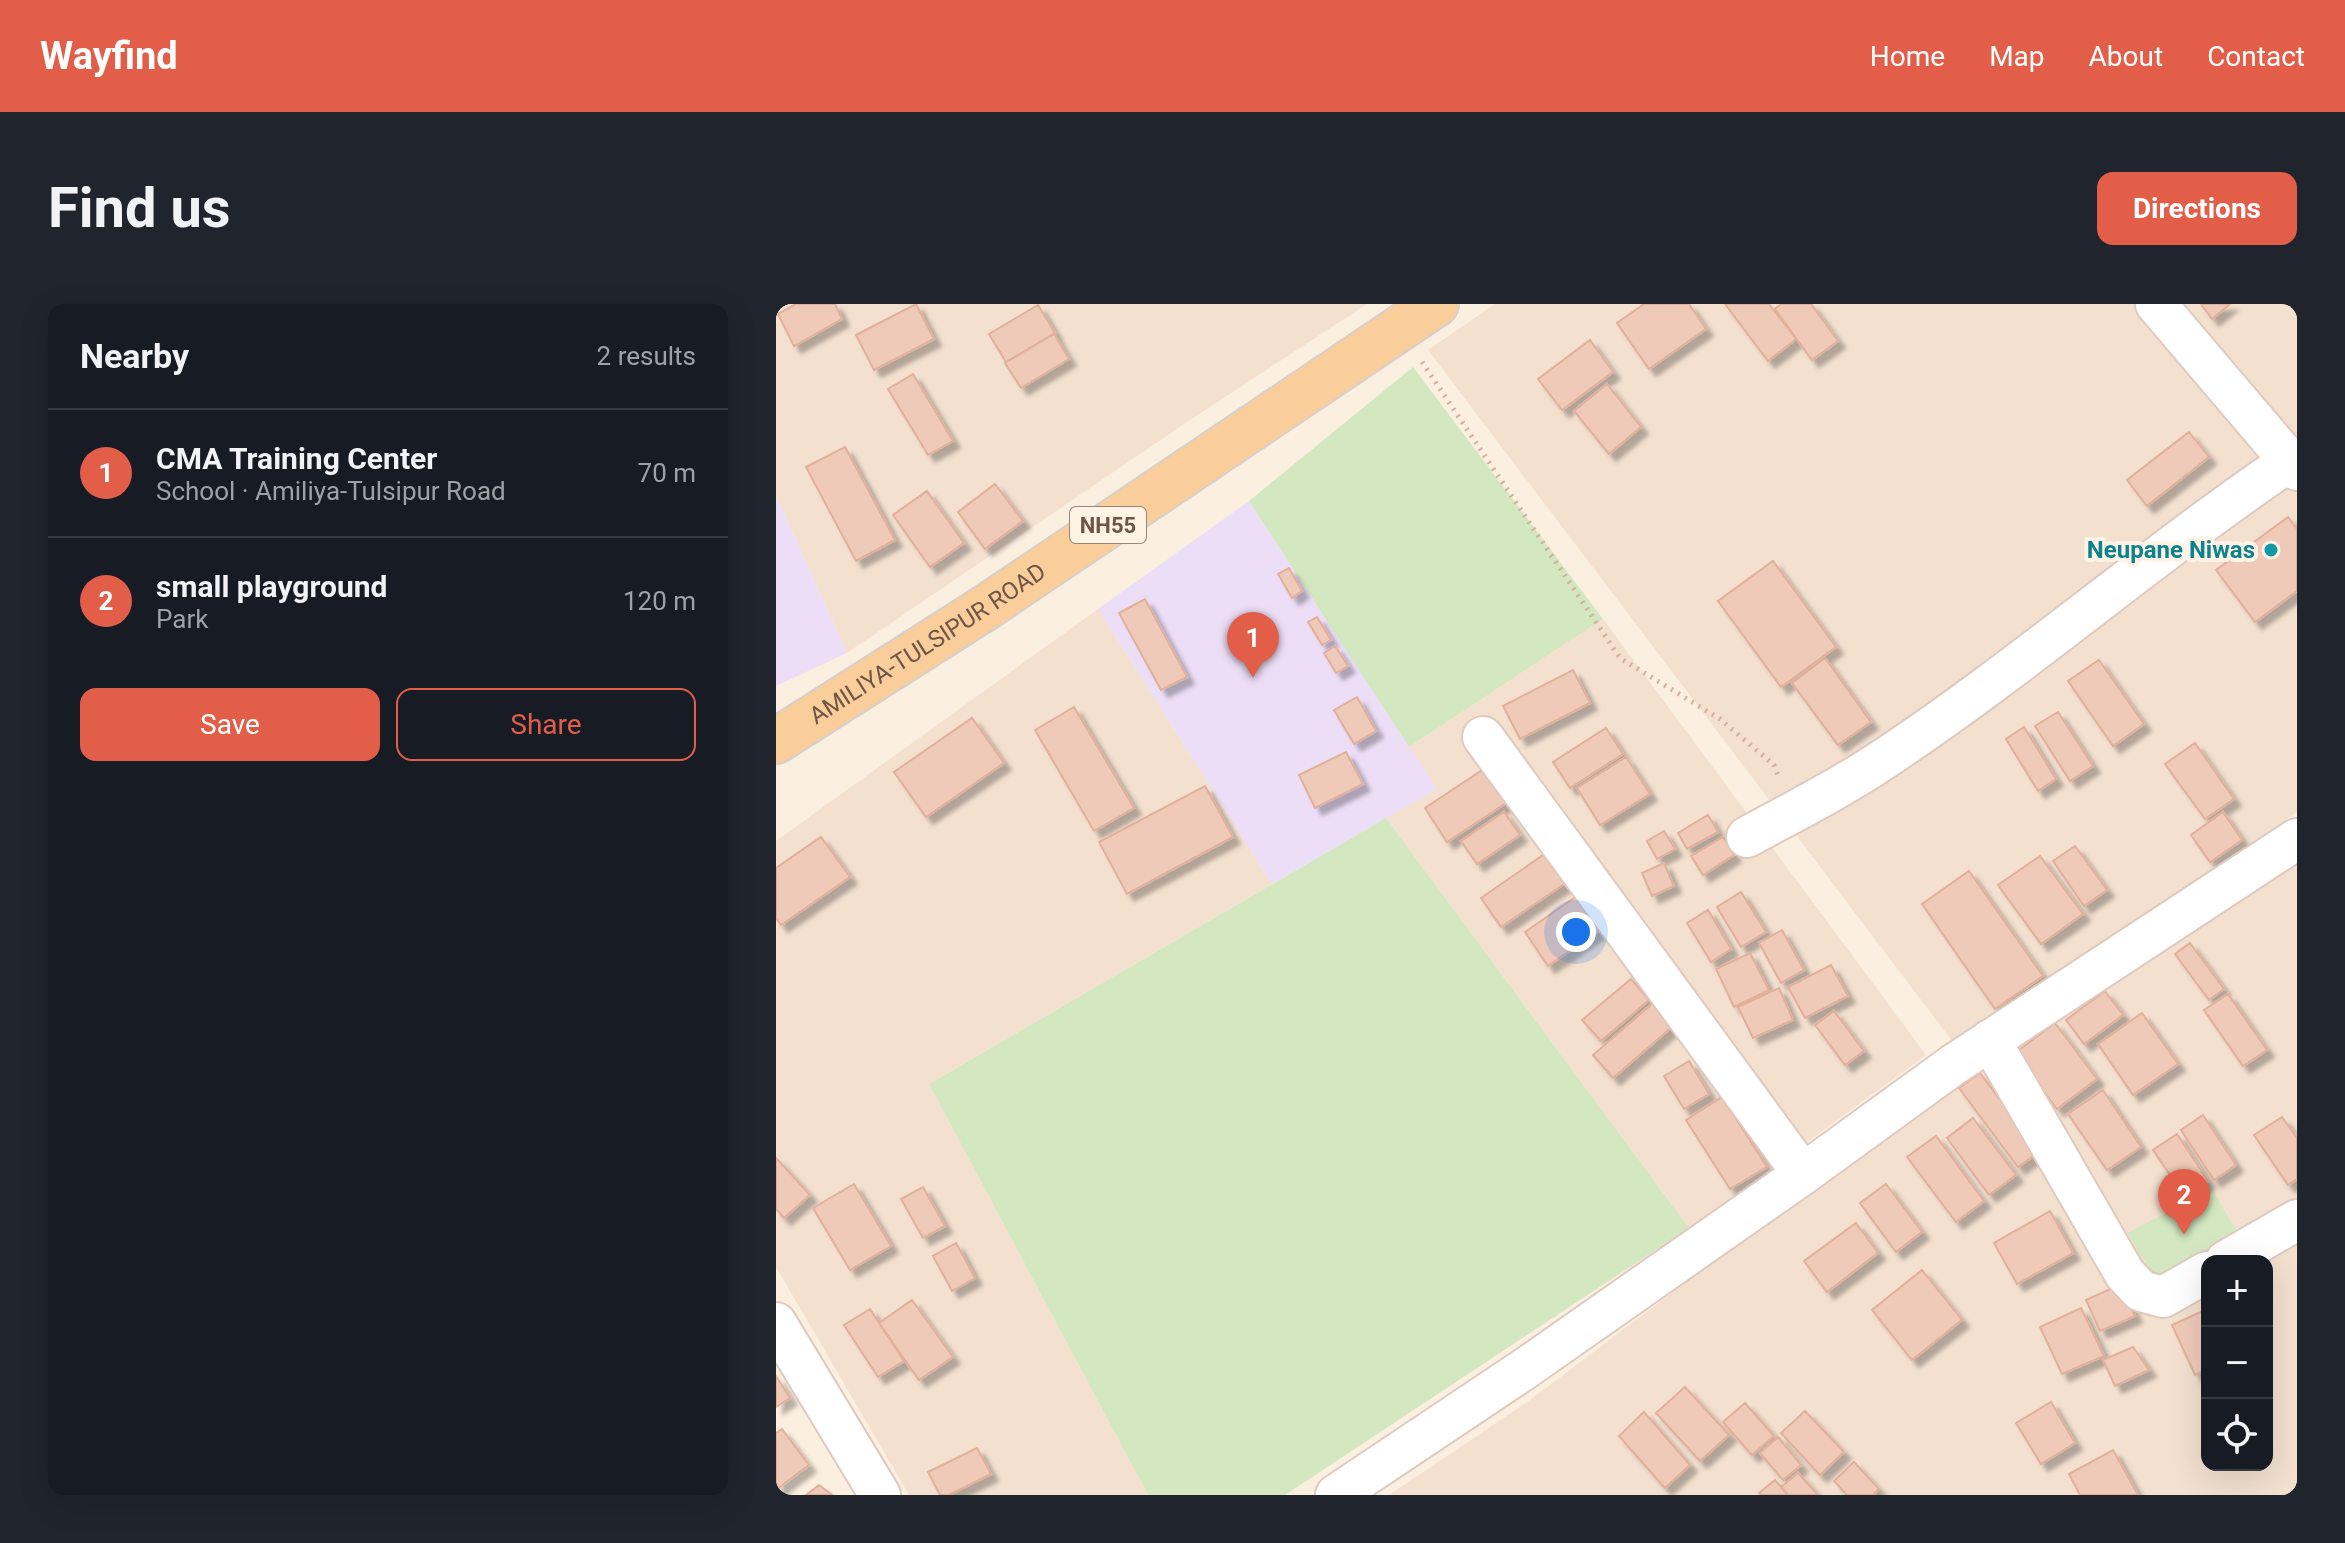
<!DOCTYPE html>
<html lang="en">
<head>
<meta charset="utf-8">
<style>
  :root { --surface:#171b24; --page:#20242c; --text:#f1f3f6; --muted:#9ea1a6; --line:#363941; --accent:#e35e48 }
  body { margin:0; font-family:Roboto,sans-serif; background:var(--page); color:var(--text) }
  .controls { position:absolute; right:24px; bottom:24px; display:grid; overflow:hidden; border-radius:16px; box-shadow:0 8px 32px #0002 }
  .controls button { width:72px; height:72px; display:grid; place-items:center; padding:0; border:0; border-bottom:2px solid var(--line); background:var(--surface); color:var(--text); font:40px sans-serif }
  .you { position:absolute; left:800px; top:628px; width:28px; height:28px; margin:-20px; border:6px solid #fff; border-radius:50%; background:#1a73e8; box-shadow:0 0 0 12px #1a73e833 }
  .badge { display:grid; place-items:center; width:52px; height:52px; border-radius:50%; background:var(--accent); color:#fff; font-size:26px; font-weight:700 }
  .pin { position:absolute; translate:-50% -66px; filter:drop-shadow(0 2px 4px #0008) }
  .pin::after { content:''; position:absolute; top:42px; width:28px; height:24px; background:inherit; clip-path:polygon(0 0,100% 0,50% 100%) }
  .list { margin:0; padding:0; list-style:none }
  h2 { display:flex; justify-content:space-between; align-items:center; height:104px; margin:0; padding:0 32px; font-size:34px }
  h2 small { font-size:26px; font-weight:400; color:var(--muted) }
  .list li { display:grid; grid-template-columns:52px 1fr auto; gap:24px; align-items:center; box-sizing:border-box; height:128px; padding:0 32px; border-top:2px solid var(--line) }
  .list b { display:block; font-size:30px; white-space:nowrap }
  .list p { margin:0; font-size:26px; white-space:nowrap; color:var(--muted) }
  .list em { font-size:26px; font-style:normal; color:var(--muted) }
  .actions { display:flex; gap:16px; padding:24px 32px }
  .actions a { flex:1; padding:18px 0; border:2px solid var(--accent); border-radius:16px; text-align:center; font-size:28px; color:var(--accent) }
  .actions .main { background:var(--accent); color:#fff }
  .icon { flex:none; width:44px; height:44px; fill:none; stroke:currentColor; stroke-width:2; stroke-linecap:round; stroke-linejoin:round }
  .map { position:relative; flex:none; width:1521px; height:1191px; overflow:hidden; border-radius:16px }
  header { display:flex; align-items:center; gap:48px; box-sizing:border-box; height:112px; padding:0 40px; background:var(--accent); color:#fff }
  header strong { font-size:38px }
  nav { display:flex; gap:44px; margin-inline-start:auto; font-size:28px }
  .intro { display:flex; align-items:center; justify-content:space-between; box-sizing:border-box; height:192px; padding:0 48px }
  h1 { margin:0; font-size:56px }
  .button { padding:20px 36px; border-radius:16px; background:var(--accent); color:#fff; font-size:28px; font-weight:700 }
  main { display:flex; gap:48px; padding:0 48px }
  aside { flex:1; background:var(--surface); border-radius:16px; box-shadow:0 8px 32px #0002 }
  .map>svg:first-child { display:block }
  .residential { fill:#f3e0cf; fill-rule:evenodd }
  .education { fill:#ecdef7 }
  .green { fill:#d3e8c0 }
  .building { fill:#f0cab9; stroke:#e2af9a; stroke-width:2; filter:url(#shadow) }
  .lines { fill:none; stroke-linecap:round; stroke-linejoin:round }
  .minor-casing { stroke:#dfcabd; stroke-width:44 }
  .major-casing { stroke:#d7cfcc; stroke-width:48 }
  .path { stroke:#d4ae9d; stroke-width:5; stroke-dasharray:2 6; stroke-linecap:butt }
  .minor { stroke:#fff; stroke-width:40 }
  .major { stroke:#f9ce9a; stroke-width:44 }
  .culture-dot { fill:#0f9aa8; stroke:#fff3e6; stroke-width:3 }
  .labels { text-anchor:middle; dominant-baseline:central; stroke-width:8; stroke-linejoin:round; paint-order:stroke }
  .shield { fill:#fff3e6; stroke:#9c8477; stroke-width:2 }
  .shield-label { font-size:22px; font-weight:bold; fill:#715448 }
  .culture-label { font-size:24px; font-weight:bold; fill:#0d838f; stroke:#fff3e6; text-anchor:end }
  .street-label { font-size:24px; fill:#715448; stroke:#fff3e6 }
</style>
</head>
<body>
<header>
<strong>Wayfind</strong>
<nav><a>Home</a><a>Map</a><a>About</a><a>Contact</a></nav>
</header>
<div class="intro"><h1>Find us</h1><a class="button">Directions</a></div>
<main>
<aside>
<h2>Nearby<small>2 results</small></h2>
<ul class="list">
<li><span class="badge">1</span><div><b>CMA Training Center</b><p>School · Amiliya-Tulsipur Road</p></div><em>70 m</em></li>
<li><span class="badge">2</span><div><b>small playground</b><p>Park</p></div><em>120 m</em></li>
</ul>
<div class="actions"><a class="main">Save</a><a>Share</a></div>
</aside>
<div class="map">
<svg width="1521" height="1191" viewBox="0 0 1521 1191">
  <defs>
    <filter id="shadow"><feDropShadow dx="7" dy="7" stdDeviation="2" flood-color="#0004"/></filter>
  </defs>
  <rect width="100%" height="100%" fill="#fbefe0"/>
  <path class="residential" d="M 0,0 L 591,0 L 411,118 L 71,349 L 0,192 Z
    M 719,0 L 1372,0 L 1521,179 L 1521,508 L 1180,742 L 652,46 Z
    M 1391,0 L 1521,0 L 1521,152 Z
    M 322,305 L 496,580 L 153,780 L 372,1191 L 133,1191 L 0,963 L 0,537 Z
    M 827,315 L 1150,751 L 913,924 L 610,514 L 661,485 L 633,443 Z
    M 1521,546 L 1521,1191 L 613,1191 L 754,1096 L 1183,772 ZM 1431,957 L 1491,957 L 1491,1161 L 1431,1161 Z"/>
  <path class="education" d="M 0,192 L 71,349 L 0,382 Z
    M 473,197 L 661,485 L 496,580 L 322,305 Z"/>
  <path class="green" d="M 637,63 L 827,315 L 633,443 L 473,197 Z
    M 610,514 L 913,924 L 509,1191 L 372,1191 L 153,780 Z
    M 1436,885 L 1464,933 L 1383,980 L 1351,929 Z"/>
  <path class="building" d="M 20,0 L 59,0 L 66,15 L 18,42 L 2,10 Z
    M 140,0 L 158,35 L 98,66 L 80,31 Z
    M 868,0 L 913,0 L 930,25 L 873,65 L 841,19 Z
    M 949,0 L 993,0 L 1020,35 L 992,57 Z
    M 1005,0 L 1035,0 L 1062,37 L 1036,56 L 999,5 Z
    M 1425,0 L 1454,0 L 1436,15 Z
    M 262,1 L 279,29 L 230,58 L 213,30 Z
    M 278,30 L 293,55 L 245,84 L 229,59 Z
    M 814,36 L 837,68 L 786,106 L 762,75 Z
    M 137,70 L 177,137 L 152,151 L 112,85 Z
    M 831,80 L 865,123 L 833,150 L 798,107 Z
    M 1413,128 L 1433,153 L 1371,202 L 1351,176 Z
    M 69,143 L 119,236 L 80,257 L 30,163 Z
    M 219,180 L 247,217 L 209,245 L 182,208 Z
    M 151,187 L 188,239 L 154,263 L 117,211 Z
    M 1512,213 L 1521,225 L 1521,287 L 1479,318 L 1440,266 Z
    M 997,257 L 1060,343 L 1005,383 L 942,297 Z
    M 513,264 L 526,287 L 516,294 L 502,270 Z
    M 369,295 L 411,373 L 385,386 L 343,309 Z
    M 541,313 L 555,336 L 546,341 L 532,318 Z
    M 559,342 L 572,362 L 560,369 L 548,349 Z
    M 1049,354 L 1095,418 L 1062,441 L 1016,379 Z
    M 1323,356 L 1368,420 L 1337,442 L 1292,377 Z
    M 797,366 L 814,399 L 744,435 L 727,402 Z
    M 581,393 L 600,427 L 578,440 L 558,406 Z
    M 298,403 L 358,504 L 318,527 L 259,426 Z
    M 1282,408 L 1317,462 L 1294,477 L 1259,422 Z
    M 196,414 L 228,459 L 150,513 L 118,468 Z
    M 1248,423 L 1280,475 L 1262,487 L 1230,435 Z
    M 830,424 L 847,450 L 794,484 L 777,458 Z
    M 1419,439 L 1458,495 L 1429,515 L 1389,460 Z
    M 570,448 L 587,480 L 539,504 L 523,471 Z
    M 850,453 L 874,490 L 824,521 L 801,484 Z
    M 714,461 L 736,495 L 671,538 L 649,504 Z
    M 429,482 L 457,533 L 351,590 L 323,538 Z
    M 728,508 L 744,531 L 701,560 L 685,537 Z
    M 1447,508 L 1466,536 L 1434,558 L 1415,531 Z
    M 932,511 L 942,528 L 911,545 L 902,529 Z
    M 888,527 L 899,545 L 881,555 L 871,537 Z
    M 45,533 L 74,573 L 5,621 L 0,614 L 0,564 Z
    M 947,533 L 958,551 L 927,571 L 915,552 Z
    M 1299,542 L 1331,586 L 1308,602 L 1277,557 Z
    M 770,549 L 791,578 L 725,623 L 705,594 Z
    M 1264,552 L 1307,610 L 1265,640 L 1222,581 Z
    M 888,559 L 898,582 L 876,592 L 866,569 Z
    M 1193,567 L 1267,672 L 1219,705 L 1146,600 Z
    M 965,588 L 990,628 L 965,643 L 941,603 Z
    M 801,592 L 824,626 L 772,662 L 749,628 Z
    M 932,606 L 955,645 L 935,658 L 911,619 Z
    M 1006,626 L 1028,666 L 1005,679 L 983,639 Z
    M 1414,639 L 1448,685 L 1433,696 L 1399,650 Z
    M 974,649 L 993,686 L 958,703 L 940,665 Z
    M 1055,661 L 1072,692 L 1029,714 L 1012,683 Z
    M 855,675 L 873,696 L 825,737 L 806,716 Z
    M 1003,684 L 1017,716 L 977,734 L 962,703 Z
    M 1329,687 L 1347,711 L 1308,740 L 1290,716 Z
    M 1452,690 L 1491,746 L 1467,762 L 1428,706 Z
    M 877,699 L 897,722 L 837,774 L 817,751 Z
    M 1058,707 L 1088,747 L 1069,761 L 1039,721 Z
    M 1366,709 L 1402,760 L 1357,791 L 1322,740 Z
    M 1279,719 L 1321,775 L 1281,805 L 1239,749 Z
    M 913,757 L 933,790 L 908,805 L 888,772 Z
    M 1204,769 L 1263,848 L 1242,863 L 1183,784 Z
    M 1327,786 L 1365,843 L 1331,866 L 1292,810 Z
    M 946,793 L 991,863 L 954,885 L 910,816 Z
    M 1427,811 L 1460,861 L 1438,876 L 1405,826 Z
    M 1506,813 L 1521,834 L 1521,875 L 1512,881 L 1478,831 Z
    M 1197,814 L 1240,871 L 1213,891 L 1171,834 Z
    M 1401,830 L 1432,877 L 1409,893 L 1377,846 Z
    M 1160,832 L 1208,897 L 1180,918 L 1131,853 Z
    M 0,854 L 34,891 L 8,914 L 0,905 Z
    M 78,880 L 115,942 L 74,966 L 37,904 Z
    M 1110,880 L 1146,928 L 1120,948 L 1084,899 Z
    M 147,883 L 169,922 L 147,934 L 125,895 Z
    M 1274,907 L 1297,949 L 1241,980 L 1218,939 Z
    M 1080,919 L 1102,949 L 1051,988 L 1028,957 Z
    M 180,939 L 199,974 L 176,987 L 157,952 Z
    M 1146,966 L 1186,1016 L 1136,1056 L 1096,1006 Z
    M 1345,980 L 1359,1012 L 1324,1027 L 1310,996 Z
    M 136,996 L 177,1053 L 143,1076 L 103,1019 Z
    M 1305,1004 L 1328,1052 L 1286,1070 L 1264,1023 Z
    M 94,1005 L 128,1057 L 102,1073 L 68,1021 Z
    M 1431,1005 L 1431,1065 L 1419,1071 L 1396,1021 Z
    M 1357,1043 L 1373,1066 L 1339,1082 L 1327,1056 Z
    M 0,1072 L 14,1094 L 0,1103 Z
    M 909,1083 L 953,1131 L 924,1157 L 880,1109 Z
    M 1275,1098 L 1299,1139 L 1265,1160 L 1240,1119 Z
    M 969,1099 L 998,1132 L 976,1151 L 947,1118 Z
    M 1029,1107 L 1068,1148 L 1044,1171 L 1005,1129 Z
    M 868,1108 L 914,1161 L 889,1184 L 843,1132 Z
    M 6,1125 L 33,1161 L 0,1186 L 0,1129 Z
    M 1002,1133 L 1025,1161 L 1007,1176 L 984,1149 Z
    M 201,1144 L 215,1170 L 173,1191 L 164,1191 L 152,1168 Z
    M 1337,1146 L 1362,1191 L 1304,1191 L 1293,1170 Z
    M 1078,1158 L 1103,1185 L 1097,1191 L 1071,1191 L 1058,1177 Z
    M 1022,1169 L 1042,1191 L 1012,1191 L 1005,1183 Z
    M 999,1176 L 1012,1191 L 985,1191 L 983,1189 Z
    M 43,1181 L 56,1191 L 30,1191 Z"/>
  <g class="lines">
    <defs>
      <path id="minor" d="M 1380,0 L 1521,166
        M 707,433 L 1027,870
        M 971,533 C 1017,508 1065,484 1108,455 C 1248,362 1375,251 1514,157
        M 1214,736 L 1349,970 L 1365,987 L 1387,993 L 1431,968
        M 1450,957 L 1521,916
        M 0,1019 L 104,1191
        M 560,1191 L 747,1066 L 1027,870 L 1177,761 L 1521,535"/>
      <g id="major">
        <path id="s1" d="M 0,437 L 209,304 L 660,0"/>
      </g>
    </defs>
    <use href="#minor" class="minor-casing"/>
    <use href="#major" class="major-casing"/>
    <path class="path" d="M 646,58 L 844,354 L 944,415 L 998,461 L 1003,474"/>
    <use href="#minor" class="minor"/>
    <use href="#major" class="major"/>
  </g>
  <circle class="culture-dot" cx="1495" cy="246" r="8"/>
  <g class="labels">
    <rect class="shield" x="294" y="203" width="76" height="36" rx="6"/>
    <g class="shield-label">
      <text x="332" y="221">NH55</text>
    </g>
    <g class="culture-label">
      <text x="1479" y="246">Neupane Niwas</text>
    </g>
    <g class="street-label">
      <text stroke="none"><textPath href="#s1" startOffset="180">AMILIYA-TULSIPUR ROAD</textPath></text>
    </g>
  </g>
</svg>
<div class="controls">
<button>+</button>
<button>−</button>
<button><svg class="icon" aria-label="locate" viewBox="0 0 24 24"><circle cx="12" cy="12" r="6"/><path d="M12 2v4M12 18v4M2 12h4M18 12h4"/></svg></button>
</div>
<div class="you"></div>
<div class="pin badge" style="left:477px;top:374px">1</div>
<div class="pin badge" style="left:1408px;top:931px">2</div>
</div>
</main>
</body>
</html>
